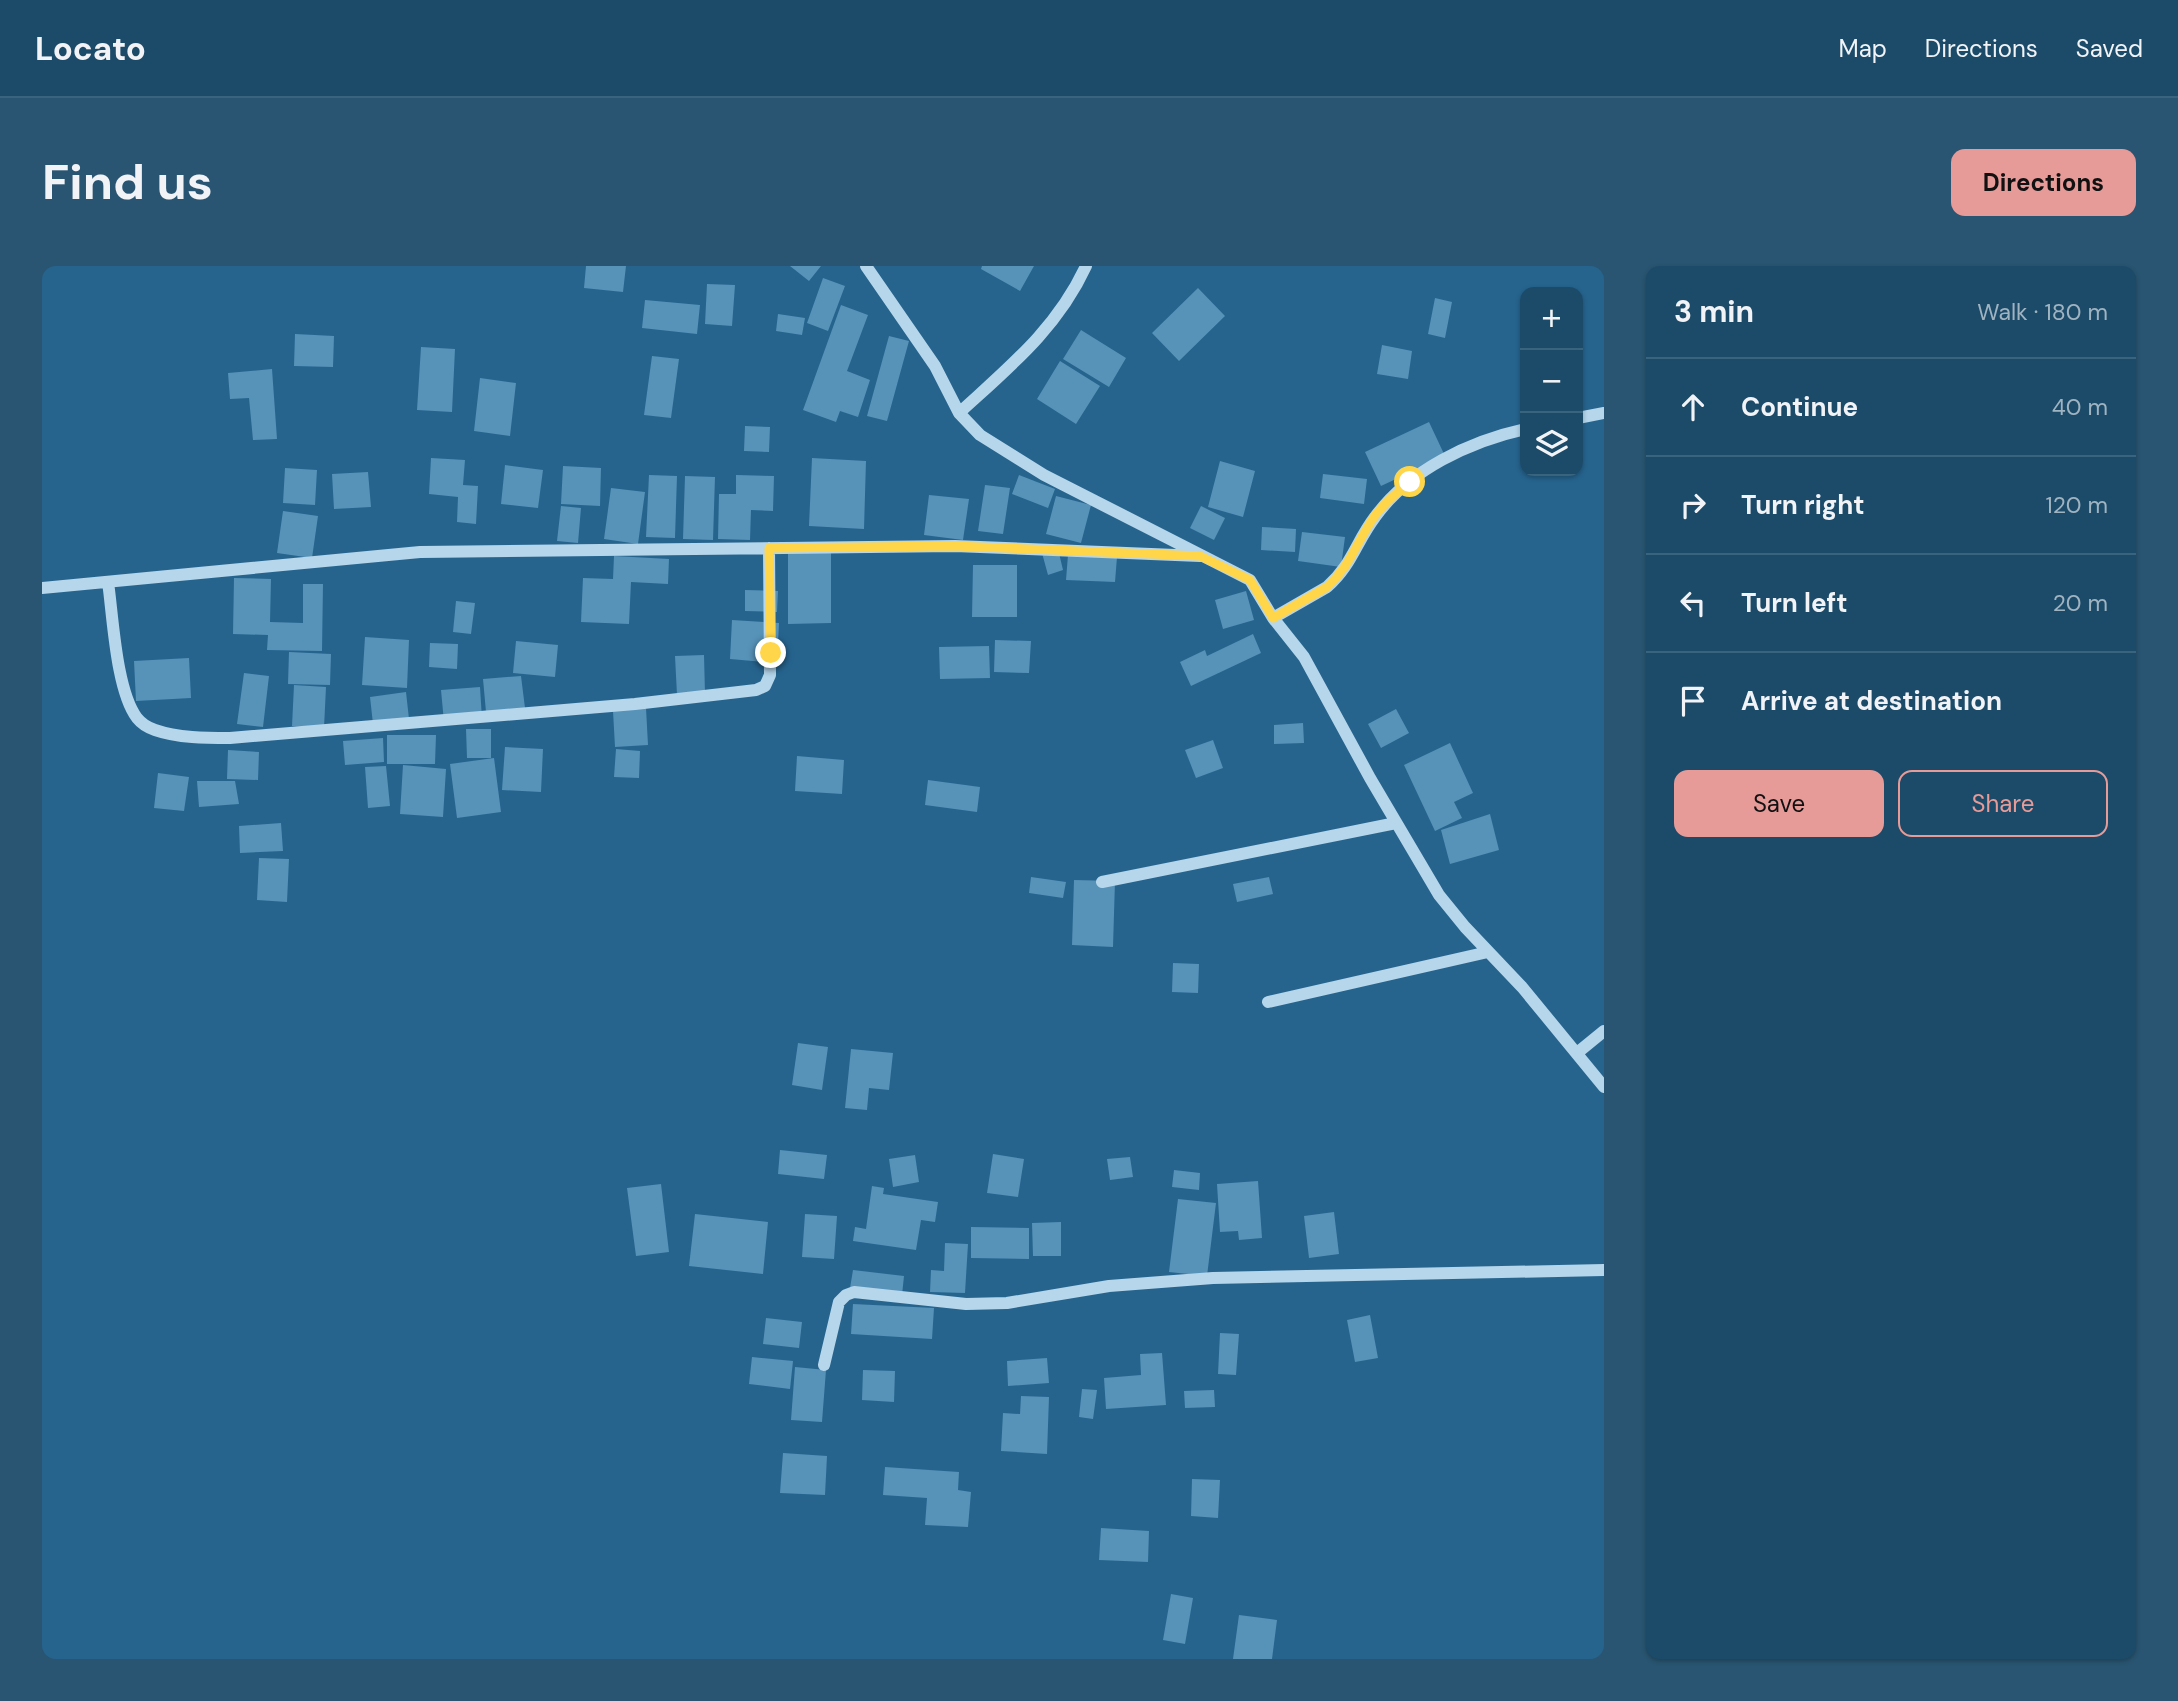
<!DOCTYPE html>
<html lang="en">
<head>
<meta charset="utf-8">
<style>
  :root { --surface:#1c4b6a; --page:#295572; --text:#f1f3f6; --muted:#a0b3c1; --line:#3a637e; --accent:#e69b98 }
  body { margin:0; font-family:"DM Sans",sans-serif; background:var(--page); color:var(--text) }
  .controls { position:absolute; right:21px; top:21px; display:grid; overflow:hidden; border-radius:14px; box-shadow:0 2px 5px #0004 }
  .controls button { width:63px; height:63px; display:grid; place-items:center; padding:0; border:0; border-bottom:2px solid var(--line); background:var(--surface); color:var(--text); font:35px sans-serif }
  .stop { position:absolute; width:21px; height:21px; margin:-16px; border:5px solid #ffd54a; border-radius:50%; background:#fff }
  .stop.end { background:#ffd54a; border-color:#fff; box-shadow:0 2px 7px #0008 }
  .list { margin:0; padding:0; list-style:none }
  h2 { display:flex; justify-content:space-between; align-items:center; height:91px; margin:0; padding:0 28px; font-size:30px }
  h2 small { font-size:23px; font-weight:400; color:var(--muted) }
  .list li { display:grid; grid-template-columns:46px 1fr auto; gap:21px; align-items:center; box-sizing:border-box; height:98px; padding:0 28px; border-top:2px solid var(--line) }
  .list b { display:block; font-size:26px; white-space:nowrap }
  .list em { font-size:23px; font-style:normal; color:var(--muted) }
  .actions { display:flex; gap:14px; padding:21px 28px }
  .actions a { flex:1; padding:16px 0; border:2px solid var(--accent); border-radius:14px; text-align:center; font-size:24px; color:var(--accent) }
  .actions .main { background:var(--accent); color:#111 }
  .icon { flex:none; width:38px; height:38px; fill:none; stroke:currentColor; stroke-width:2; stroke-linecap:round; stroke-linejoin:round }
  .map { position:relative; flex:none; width:1562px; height:1393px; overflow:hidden; border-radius:14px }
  header { display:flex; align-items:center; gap:42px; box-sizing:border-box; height:98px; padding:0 35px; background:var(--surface); border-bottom:2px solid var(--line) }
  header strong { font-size:33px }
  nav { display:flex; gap:38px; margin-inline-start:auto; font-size:24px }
  .intro { display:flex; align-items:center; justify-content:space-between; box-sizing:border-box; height:168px; padding:0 42px }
  h1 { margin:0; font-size:49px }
  .button { padding:18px 32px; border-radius:14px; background:var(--accent); color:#111; font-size:24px; font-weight:700 }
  main { display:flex; gap:42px; padding:0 42px }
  aside { flex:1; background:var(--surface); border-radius:14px; box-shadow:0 2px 5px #0004 }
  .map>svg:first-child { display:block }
  .building { fill:#5792b8 }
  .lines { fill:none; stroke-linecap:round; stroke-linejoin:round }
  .minor { stroke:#b6d6eb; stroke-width:12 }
  .route { stroke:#ffd54a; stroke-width:9 }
</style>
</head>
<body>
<header>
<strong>Locato</strong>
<nav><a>Map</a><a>Directions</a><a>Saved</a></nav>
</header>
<div class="intro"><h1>Find us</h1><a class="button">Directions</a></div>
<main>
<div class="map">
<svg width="1562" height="1393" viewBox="0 0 1562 1393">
  <rect width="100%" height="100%" fill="#26648e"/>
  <path class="building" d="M 544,0 L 584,0 L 581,26 L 542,22 Z
    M 748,0 L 779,0 L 767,15 Z
    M 940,0 L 992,0 L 978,25 L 939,3 Z
    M 781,12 L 803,20 L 786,65 L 765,57 Z
    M 665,18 L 693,19 L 690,60 L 663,58 Z
    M 1156,22 L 1183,50 L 1137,95 L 1110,67 Z
    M 1393,32 L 1410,36 L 1403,72 L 1386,68 Z
    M 603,34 L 658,39 L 655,68 L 600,62 Z
    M 799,39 L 826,49 L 805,105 L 828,114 L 816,151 L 798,145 L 794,156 L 761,144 Z
    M 736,48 L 763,52 L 760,69 L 734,65 Z
    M 1039,64 L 1084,92 L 1067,121 L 1021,93 Z
    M 253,68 L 292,70 L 291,101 L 252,100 Z
    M 847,70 L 867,75 L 845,155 L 825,150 Z
    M 1340,79 L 1370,85 L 1366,113 L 1335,108 Z
    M 379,81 L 413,83 L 410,146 L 375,144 Z
    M 610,90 L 637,93 L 629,152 L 602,149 Z
    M 1018,95 L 1058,120 L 1034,158 L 995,133 Z
    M 230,103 L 235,173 L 211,174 L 207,132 L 188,133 L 186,107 Z
    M 438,112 L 474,117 L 468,170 L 432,165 Z
    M 1387,156 L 1403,190 L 1339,220 L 1323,186 Z
    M 703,160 L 728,161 L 727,186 L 702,185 Z
    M 389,192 L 423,194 L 421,219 L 436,220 L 434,258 L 415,256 L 416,231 L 387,228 Z
    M 770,192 L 824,195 L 822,263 L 767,260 Z
    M 1178,195 L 1213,205 L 1201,251 L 1166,241 Z
    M 463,199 L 501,204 L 496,242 L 459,238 Z
    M 521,200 L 559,202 L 558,240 L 519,238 Z
    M 243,202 L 275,204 L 273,239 L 241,237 Z
    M 326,206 L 329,241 L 292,243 L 290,208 Z
    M 1281,208 L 1325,213 L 1322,238 L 1278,232 Z
    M 607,209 L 635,210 L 633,272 L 604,271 Z
    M 694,209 L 732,210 L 731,245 L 709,244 L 708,274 L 676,273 L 677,228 L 694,228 Z
    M 977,209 L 1013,223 L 1006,242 L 970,228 Z
    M 643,210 L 673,211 L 671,274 L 641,273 Z
    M 943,219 L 968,222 L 961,268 L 936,265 Z
    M 569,222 L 603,226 L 596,278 L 562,273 Z
    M 887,229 L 927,233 L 921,274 L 882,269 Z
    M 1014,230 L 1049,239 L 1039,277 L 1004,268 Z
    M 519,240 L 539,242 L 536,277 L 515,275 Z
    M 1159,240 L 1183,252 L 1172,274 L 1148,262 Z
    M 241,245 L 276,250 L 270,292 L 235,287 Z
    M 1220,261 L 1254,263 L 1253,286 L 1219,284 Z
    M 1260,266 L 1303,271 L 1299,301 L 1256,295 Z
    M 746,278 L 789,278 L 789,357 L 746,358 Z
    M 1016,283 L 1021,304 L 1006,309 L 1000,287 Z
    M 1026,289 L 1075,291 L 1073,316 L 1024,314 Z
    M 572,290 L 627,293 L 626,318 L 589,316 L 587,358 L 539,356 L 541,312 L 571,313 Z
    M 931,299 L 975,299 L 975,351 L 930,351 Z
    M 192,312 L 229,313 L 228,356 L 261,357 L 261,318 L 281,318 L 280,385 L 225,384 L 226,369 L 191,368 Z
    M 703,324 L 736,325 L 735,346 L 703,345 Z
    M 1204,325 L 1212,354 L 1181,363 L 1173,334 Z
    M 414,335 L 433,337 L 429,368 L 411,366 Z
    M 690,354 L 737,357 L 735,397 L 688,393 Z
    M 1211,368 L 1219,387 L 1149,420 L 1138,396 L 1163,384 L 1165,390 Z
    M 323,371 L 367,374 L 365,422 L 320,419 Z
    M 953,374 L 989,375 L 987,407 L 952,406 Z
    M 474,375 L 516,379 L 513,411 L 471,407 Z
    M 388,377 L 416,378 L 415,403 L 387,401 Z
    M 947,380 L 948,412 L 898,413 L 897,381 Z
    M 247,386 L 289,388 L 288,419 L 246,418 Z
    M 662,389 L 663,428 L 635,429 L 633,390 Z
    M 147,392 L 149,432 L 94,435 L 92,395 Z
    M 202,407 L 227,410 L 221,461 L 195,458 Z
    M 479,410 L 483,442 L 444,446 L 441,413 Z
    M 252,419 L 284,421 L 282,462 L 250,460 Z
    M 438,421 L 440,453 L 402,456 L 399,424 Z
    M 364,426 L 367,453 L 331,458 L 328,431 Z
    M 604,442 L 606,479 L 573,481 L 571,445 Z
    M 1354,443 L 1367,467 L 1339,482 L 1326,458 Z
    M 1261,457 L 1262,477 L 1232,478 L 1232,459 Z
    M 424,463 L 449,463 L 449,492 L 425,492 Z
    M 345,469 L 394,469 L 393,498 L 345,498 Z
    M 341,472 L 342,496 L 303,499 L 301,475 Z
    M 1171,474 L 1181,502 L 1154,512 L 1143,484 Z
    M 1408,477 L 1431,527 L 1412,536 L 1420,552 L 1393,565 L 1362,499 Z
    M 463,481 L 501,483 L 499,526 L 460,524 Z
    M 574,483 L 598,485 L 597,512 L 572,511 Z
    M 186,484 L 217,486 L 216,514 L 185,513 Z
    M 755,490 L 802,494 L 800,528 L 753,525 Z
    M 452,492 L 459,546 L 415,552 L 408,498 Z
    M 361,499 L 404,503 L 401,551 L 358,548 Z
    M 344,500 L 348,540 L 326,542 L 323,501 Z
    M 116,507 L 147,511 L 142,545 L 112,542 Z
    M 886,514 L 938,521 L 935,546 L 883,539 Z
    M 155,515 L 193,515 L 197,538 L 157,541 Z
    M 1448,548 L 1457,584 L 1408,598 L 1399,564 Z
    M 239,557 L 241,585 L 198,587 L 197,560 Z
    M 217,592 L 247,593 L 245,636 L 215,634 Z
    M 989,611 L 1024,616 L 1021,632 L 987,627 Z
    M 1227,611 L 1231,628 L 1195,636 L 1191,618 Z
    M 1032,614 L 1073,615 L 1071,681 L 1030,679 Z
    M 1131,697 L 1157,698 L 1156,727 L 1130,726 Z
    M 756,777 L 786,781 L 780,824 L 750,819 Z
    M 809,783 L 851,787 L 847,824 L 827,822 L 825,844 L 803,842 Z
    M 738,884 L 785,889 L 782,913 L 736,908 Z
    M 951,888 L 982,893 L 976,931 L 945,927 Z
    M 873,889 L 877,916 L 851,921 L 847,893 Z
    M 1088,891 L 1091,911 L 1068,914 L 1065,893 Z
    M 1132,904 L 1158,907 L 1157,924 L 1130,921 Z
    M 1216,915 L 1220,972 L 1197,974 L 1196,965 L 1178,966 L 1175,918 Z
    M 619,918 L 627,986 L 594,990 L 585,922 Z
    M 830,920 L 842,922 L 841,928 L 896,936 L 893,956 L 879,954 L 874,984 L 811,975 L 813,961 L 824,963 Z
    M 1136,933 L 1174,937 L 1165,1010 L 1127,1006 Z
    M 1292,946 L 1297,988 L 1267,992 L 1262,950 Z
    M 653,948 L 726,956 L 721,1008 L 647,1000 Z
    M 763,948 L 795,950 L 792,993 L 760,991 Z
    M 1019,956 L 1019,990 L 991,990 L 990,957 Z
    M 929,961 L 987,962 L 987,993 L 929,992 Z
    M 903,977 L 926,978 L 923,1027 L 888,1026 L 889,1004 L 902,1005 Z
    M 811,1004 L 862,1010 L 860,1029 L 808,1022 Z
    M 811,1038 L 892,1042 L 890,1073 L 809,1068 Z
    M 1328,1049 L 1336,1092 L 1313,1096 L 1305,1054 Z
    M 724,1052 L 760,1056 L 757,1082 L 721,1078 Z
    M 1178,1067 L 1197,1068 L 1194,1109 L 1176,1108 Z
    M 1120,1087 L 1124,1139 L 1064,1143 L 1062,1112 L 1099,1109 L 1098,1088 Z
    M 710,1091 L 751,1095 L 748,1123 L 707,1118 Z
    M 1005,1092 L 1007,1117 L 966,1120 L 965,1095 Z
    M 753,1101 L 784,1104 L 780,1156 L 749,1154 Z
    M 821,1104 L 853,1105 L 852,1136 L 820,1134 Z
    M 1040,1123 L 1055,1124 L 1051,1153 L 1037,1151 Z
    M 1172,1124 L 1173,1141 L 1143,1142 L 1142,1125 Z
    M 979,1130 L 1007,1131 L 1005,1188 L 959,1185 L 961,1147 L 978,1148 Z
    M 741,1187 L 785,1190 L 783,1229 L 738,1227 Z
    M 843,1201 L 917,1206 L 916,1224 L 929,1226 L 926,1261 L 883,1259 L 885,1232 L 841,1229 Z
    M 1150,1213 L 1178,1214 L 1176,1252 L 1149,1250 Z
    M 1059,1262 L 1107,1265 L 1106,1296 L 1057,1294 Z
    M 1129,1328 L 1151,1332 L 1143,1378 L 1121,1374 Z
    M 1197,1349 L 1235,1354 L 1230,1393 L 1191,1393 Z"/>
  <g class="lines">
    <path class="minor" d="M 824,0 L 893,100 L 917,147 L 938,169 L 1002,209 L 1208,314 L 1231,352 L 1262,391 L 1328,512 L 1397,629 L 1423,661 L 1480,721 L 1562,821
      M 917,147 C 966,102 1015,63 1044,0
      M 1536,152 L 1562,147
      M 66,316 C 71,351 74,424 95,452 C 99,457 107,462 113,464 C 136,472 164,472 188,472 L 593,438 L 714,424 L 723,420 L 728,409 L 727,282
      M 0,322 L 378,286 L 913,280 L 1158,290
      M 1231,352 L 1285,321 C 1310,299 1314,276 1333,251 C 1367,204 1428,175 1483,163
      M 1060,616 L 1354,557
      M 1226,736 L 1446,686
      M 1535,787 L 1562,765
      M 782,1099 L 797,1036 L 804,1029 L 812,1026 L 924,1038 L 965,1037 L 1067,1020 L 1171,1012 L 1562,1004"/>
  </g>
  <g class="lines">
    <path class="route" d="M 729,387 L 727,282 L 912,280 L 1158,290 L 1208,314 L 1231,352 L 1285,321 C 1309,299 1314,277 1332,251 C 1342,237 1355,226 1368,216"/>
  </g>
</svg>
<div class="controls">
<button>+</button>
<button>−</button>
<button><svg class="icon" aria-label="layers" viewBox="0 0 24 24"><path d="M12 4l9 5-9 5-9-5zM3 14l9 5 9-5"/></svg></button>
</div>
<div class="stop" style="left:1368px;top:216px"></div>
<div class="stop end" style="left:729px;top:387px"></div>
</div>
<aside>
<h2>3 min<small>Walk · 180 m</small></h2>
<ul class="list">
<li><svg class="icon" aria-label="ahead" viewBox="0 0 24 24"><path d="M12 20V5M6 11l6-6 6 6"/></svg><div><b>Continue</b></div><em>40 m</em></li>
<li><svg class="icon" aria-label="right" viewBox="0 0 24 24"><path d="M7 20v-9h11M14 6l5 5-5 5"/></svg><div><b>Turn right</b></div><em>120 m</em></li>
<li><svg class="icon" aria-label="left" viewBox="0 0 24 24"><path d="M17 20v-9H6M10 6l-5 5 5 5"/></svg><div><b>Turn left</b></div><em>20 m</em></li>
<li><svg class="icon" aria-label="arrive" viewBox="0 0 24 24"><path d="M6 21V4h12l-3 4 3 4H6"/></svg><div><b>Arrive at destination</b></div></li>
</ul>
<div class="actions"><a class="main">Save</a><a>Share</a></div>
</aside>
</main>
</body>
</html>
